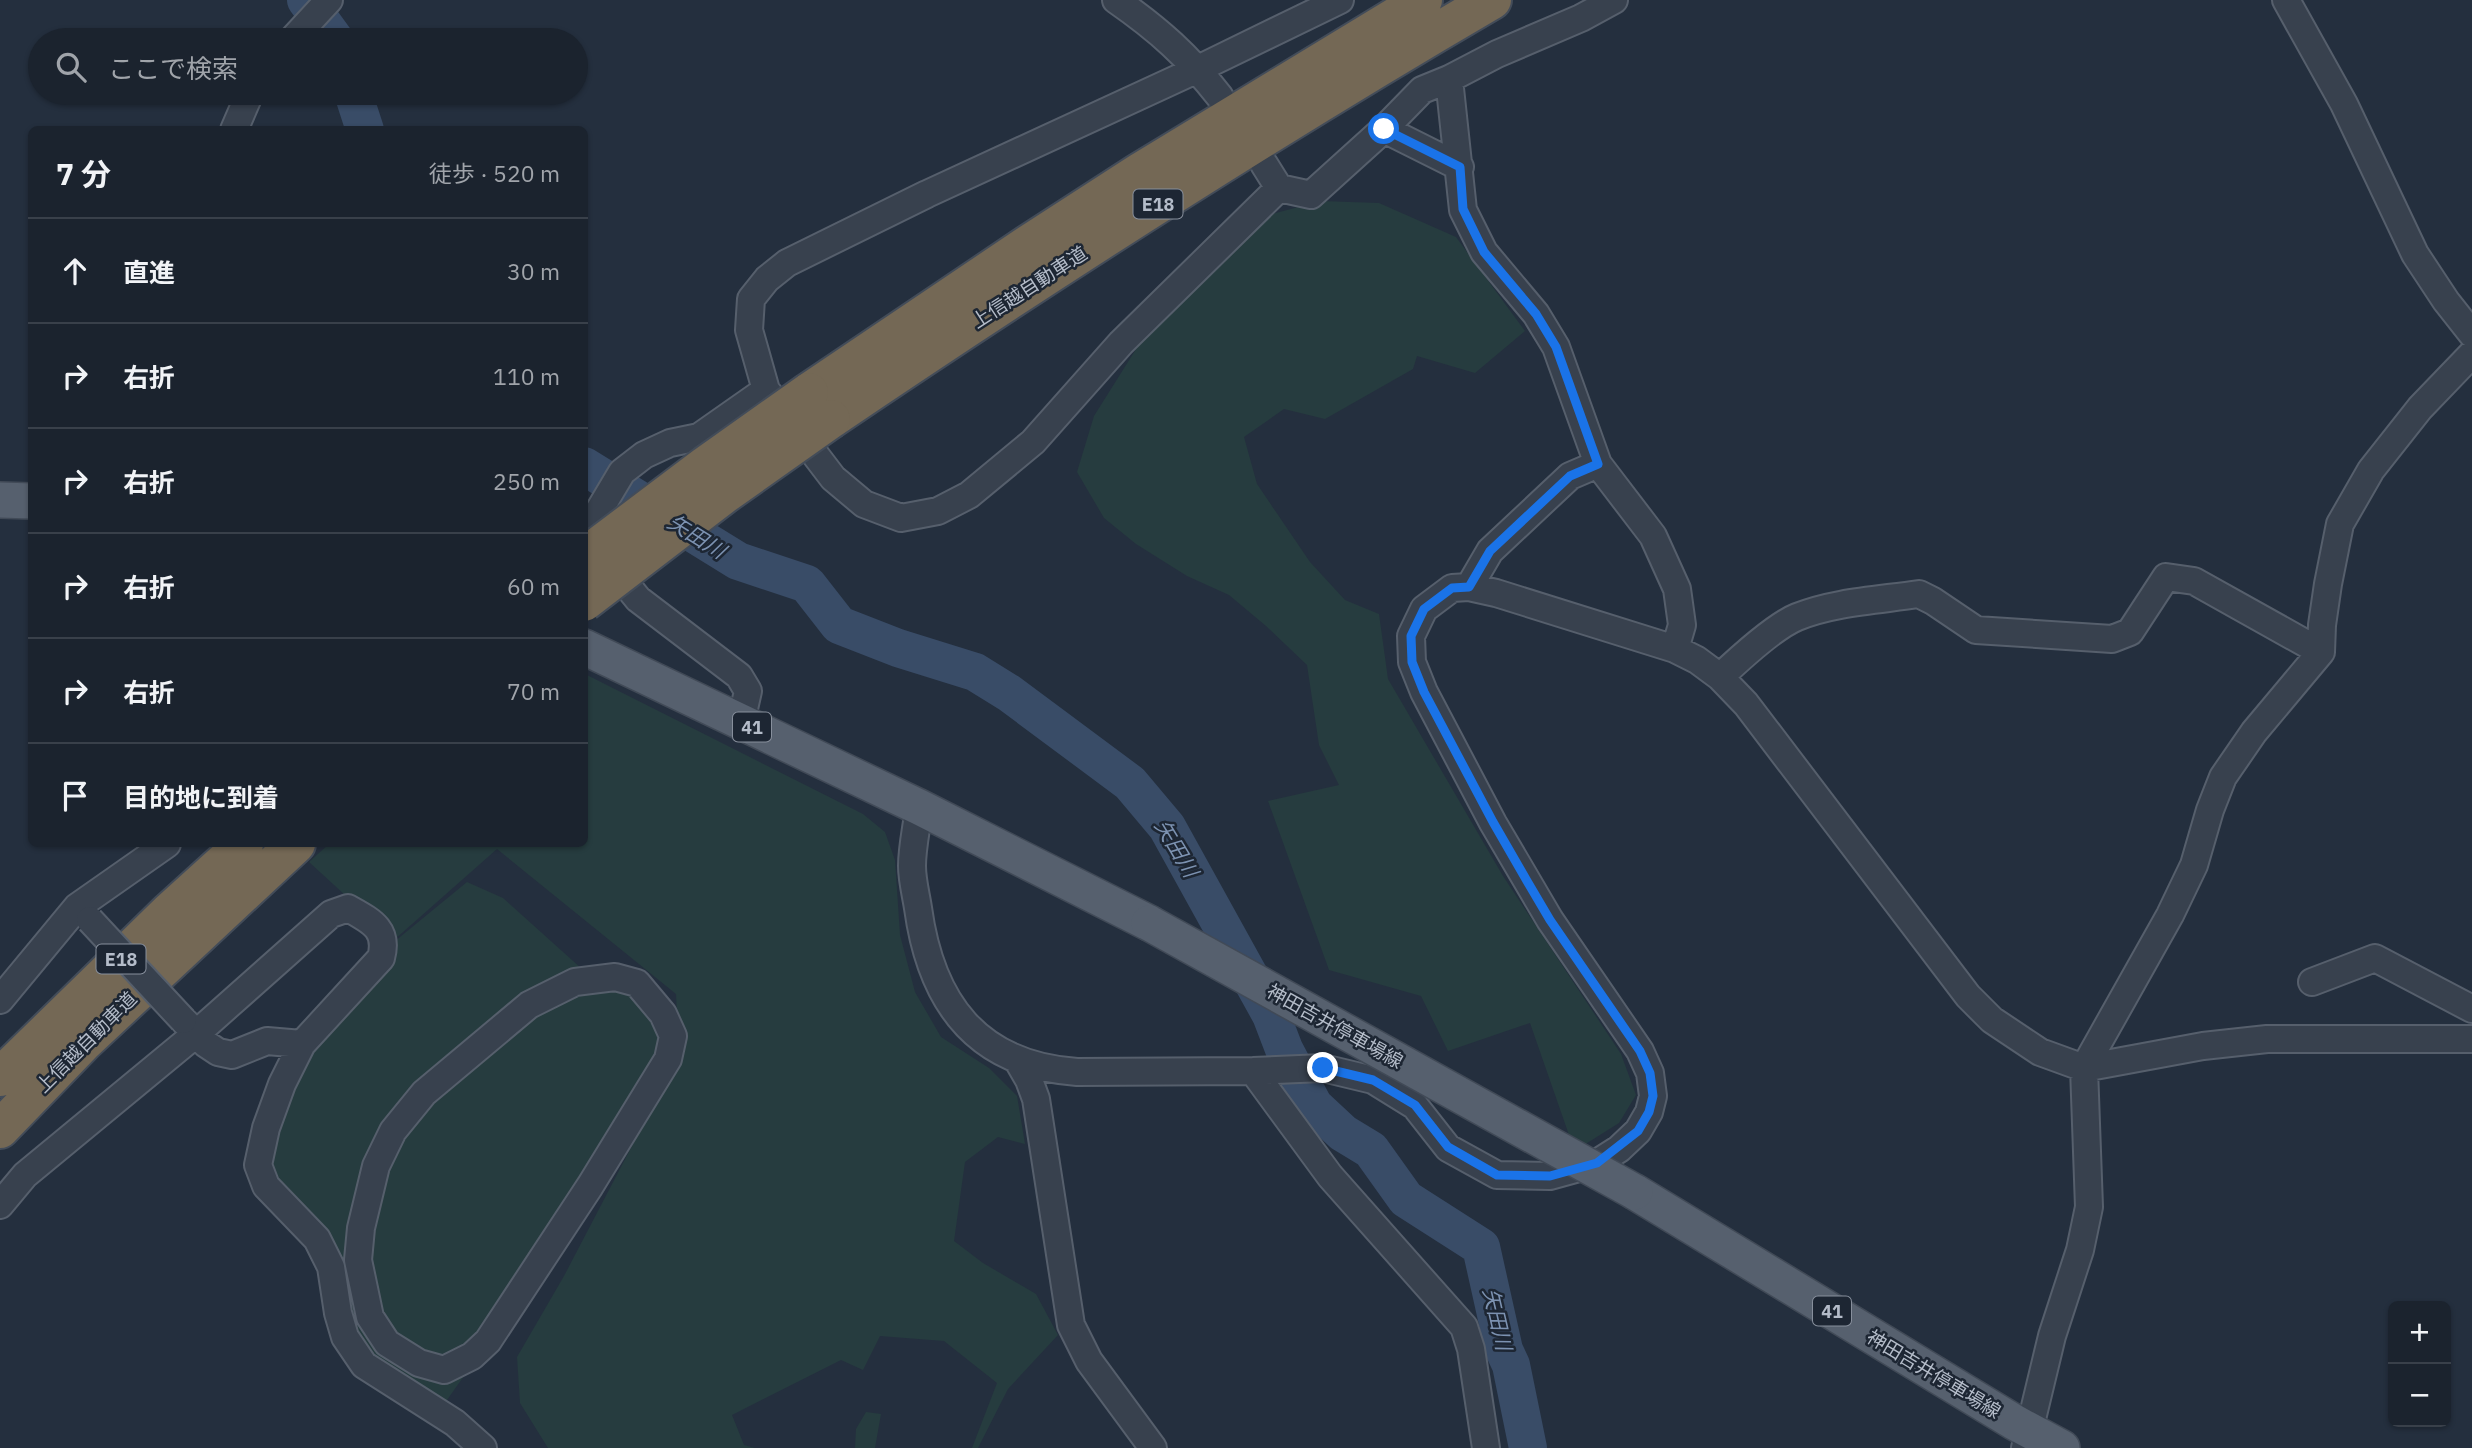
<!DOCTYPE html>
<html lang="ja">
<head>
<meta charset="utf-8">
<style>
  :root { --surface:#1b232e; --page:#242b36; --text:#f1f3f6; --muted:#a0a4aa; --line:#39404a }
  body { margin:0; font-family:"IBM Plex Sans","Noto Sans JP",sans-serif; background:var(--page); color:var(--text) }
  .controls { position:absolute; right:21px; bottom:21px; display:grid; overflow:hidden; border-radius:10px; box-shadow:0 2px 5px #0004 }
  .controls button { width:63px; height:63px; display:grid; place-items:center; padding:0; border:0; border-bottom:2px solid var(--line); background:var(--surface); color:var(--text); font:35px sans-serif }
  .stop { position:absolute; width:21px; height:21px; margin:-16px; border:5px solid #1a73e8; border-radius:50%; background:#fff }
  .stop.end { background:#1a73e8; border-color:#fff; box-shadow:0 2px 7px #0008 }
  .list { margin:0; padding:0; list-style:none }
  h2 { display:flex; justify-content:space-between; align-items:center; height:91px; margin:0; padding:0 28px; font-size:30px }
  h2 small { font-size:23px; font-weight:400; color:var(--muted) }
  .list li { display:grid; grid-template-columns:46px 1fr auto; gap:21px; align-items:center; box-sizing:border-box; height:105px; padding:0 28px; border-top:2px solid var(--line) }
  .list b { display:block; font-size:26px; white-space:nowrap }
  .list em { font-size:23px; font-style:normal; color:var(--muted) }
  .icon { flex:none; width:38px; height:38px; fill:none; stroke:currentColor; stroke-width:2; stroke-linecap:round; stroke-linejoin:round }
  .map { position:relative; flex:none; width:2472px; height:1448px; overflow:hidden }
  .search { position:absolute; background:var(--surface); box-shadow:0 2px 5px #0004; left:28px; top:28px; width:560px; height:77px; display:flex; align-items:center; gap:18px; box-sizing:border-box; padding:0 24px; border-radius:38px; color:var(--muted); font-size:26px }
  .panel { position:absolute; background:var(--surface); box-shadow:0 2px 5px #0004; left:28px; top:126px; width:560px; height:721px; border-radius:10px }
  .map>svg:first-child { display:block }
  .green { fill:#263c3f }
  .lines { fill:none; stroke-linecap:round; stroke-linejoin:round }
  .river { stroke:#394c67; stroke-width:38 }
  .minor-casing { stroke:#565f6c; stroke-width:30 }
  .major-casing { stroke:#414a57; stroke-width:38 }
  .highway-casing { stroke:#434c59; stroke-width:42 }
  .minor { stroke:#38414e; stroke-width:26 }
  .major { stroke:#56606e; stroke-width:35 }
  .highway { stroke:#746855; stroke-width:38 }
  .minor-bridge-casing { stroke:#565f6c; stroke-width:30; stroke-linecap:butt }
  .major-bridge-casing { stroke:#414a57; stroke-width:38; stroke-linecap:butt }
  .highway-bridge-casing { stroke:#434c59; stroke-width:42; stroke-linecap:butt }
  .minor-bridge { stroke:#38414e; stroke-width:26 }
  .major-bridge { stroke:#56606e; stroke-width:35 }
  .highway-bridge { stroke:#746855; stroke-width:38 }
  .route { stroke:#1a73e8; stroke-width:9 }
  .labels { text-anchor:middle; dominant-baseline:central; stroke-width:5; stroke-linejoin:round; paint-order:stroke }
  .shield { fill:#1d2633; stroke:#878f9c; stroke-width:2 }
  .shield-label { font-size:18px; font-weight:bold; fill:#b4bcc9 }
  .street-label { font-size:19px; fill:#b4bcc9; stroke:#1d2633 }
  .water-label { font-size:21px; font-style:italic; fill:#7c92b1; stroke:#1d2633 }
</style>
</head>
<body>
<div class="map">
<svg width="2472" height="1448" viewBox="0 0 2472 1448">
  <rect width="100%" height="100%" fill="#242f3e"/>
  <path class="green" d="M 1321,201 L 1379,203 L 1456,237 L 1525,331 L 1475,373 L 1417,356 L 1413,369 L 1325,419 L 1284,409 L 1244,437 L 1257,484 L 1310,562 L 1345,600 L 1379,614 L 1388,679 L 1503,876 L 1621,1054 L 1636,1095 L 1619,1123 L 1584,1145 L 1569,1135 L 1530,1023 L 1448,1051 L 1421,996 L 1329,970 L 1268,801 L 1339,785 L 1319,745 L 1307,665 L 1266,626 L 1229,595 L 1187,576 L 1136,544 L 1104,518 L 1077,472 L 1094,416 L 1143,338 L 1272,214 Z
    M 585,674 L 863,814 L 885,832 L 895,860 L 900,935 L 915,992 L 941,1037 L 989,1068 L 1017,1096 L 1025,1144 L 998,1137 L 965,1162 L 954,1241 L 983,1263 L 1036,1294 L 1058,1335 L 1008,1389 L 978,1448 L 972,1448 L 997,1383 L 944,1341 L 880,1336 L 863,1370 L 841,1360 L 732,1415 L 744,1445 L 755,1448 L 548,1448 L 520,1403 L 517,1357 L 564,1276 L 645,1121 L 442,1407 L 368,1361 L 350,1335 L 337,1267 L 272,1177 L 266,1161 L 306,1047 L 389,946 L 467,882 L 503,898 L 582,969 L 677,1014 L 676,994 L 497,849 L 394,940 L 309,862 L 329,844 L 584,844 Z
    M 866,1412 L 881,1414 L 875,1448 L 855,1448 L 856,1429 Z"/>
  <g class="lines">
    <path class="river" d="M 306,0 L 335,40
      M 353,93 L 365,130
      M 584,466 L 738,561 L 807,584 L 839,625 L 898,648 L 975,672 L 1009,693 L 1130,783 L 1167,827 L 1271,1015 L 1284,1049 L 1314,1106 L 1343,1133 L 1371,1150 L 1406,1199 L 1481,1247 L 1504,1350 L 1511,1365 L 1528,1448"/>
    <defs>
      <path id="minor" d="M 1116,0 C 1159,30 1188,56 1220,97
        M 2286,0 L 2344,104 L 2415,254 L 2446,301 L 2472,334
        M 292,40 L 329,0
        M 1449,79 L 1463,210 L 1484,252 L 1536,314 L 1556,347 L 1598,464 L 1653,536 L 1677,589 L 1682,625 L 1675,649
        M 1384,129 L 1460,167
        M 234,130 L 250,93
        M 1264,164 L 1279,188 L 1311,195 L 1384,129 L 1422,90 L 1449,79 L 1497,54 L 1581,18 L 1614,0
        M 1279,188 L 1121,343 L 1033,442 L 969,495 L 938,511 L 901,518 L 864,504 L 833,478 L 766,390 L 749,330 L 751,299 L 767,279 L 787,263 L 927,194 L 1198,69 L 1340,0
        M 1469,587 L 1490,551 L 1570,476 L 1598,464
        M 1720,677 C 1738,660 1775,626 1797,617 C 1834,602 1879,600 1919,594 L 1933,601 L 1976,630 L 2112,639 L 2130,632 L 2166,577 L 2194,581 L 2321,652
        M 741,722 L 748,691 L 739,676 L 638,599 L 600,552 L 594,531 L 597,514 L 622,472 L 644,455 L 670,443 L 699,437 L 766,390
        M 919,807 C 917,826 912,847 912,866 C 912,880 916,895 918,908 C 931,1003 977,1065 1077,1072 L 1253,1071 L 1323,1068 L 1373,1080 L 1415,1106 L 1448,1148 L 1497,1175 L 1550,1176 L 1597,1163 L 1619,1149 L 1638,1131 L 1649,1112 L 1653,1096 L 1650,1073 L 1640,1051 L 1550,920 L 1493,823 L 1424,692 L 1412,662 L 1411,636 L 1424,609 L 1452,588 L 1469,587 L 1496,593 L 1675,649 L 1697,660 L 1720,677 L 1746,704 L 1968,996 L 1992,1020 L 2040,1052 L 2084,1068 L 2203,1046 L 2267,1039 L 2472,1039
        M 615,977 L 637,983 L 663,1014 L 673,1036 L 668,1059 L 590,1186 L 488,1341 L 472,1356 L 444,1370 L 419,1363 L 387,1343 L 370,1317 L 358,1260 L 361,1228 L 376,1166 L 393,1131 L 424,1093 L 529,1005 L 575,982 Z
        M 2312,982 L 2375,958 L 2472,1009
        M 0,1000 L 77,907 L 167,844
        M 185,1022 L 206,1044 L 218,1052 L 232,1055 L 267,1041 L 302,1044
        M 1018,1061 L 1029,1080 L 1036,1099 L 1071,1325 L 1089,1361 L 1153,1448
        M 1253,1071 L 1330,1176 L 1464,1327 L 1471,1349 L 1486,1448
        M 0,1205 L 25,1175 L 197,1033 L 331,914 L 348,908 C 371,921 389,929 381,958 L 302,1044 L 282,1084 L 266,1128 L 258,1165 L 266,1186 L 317,1239 L 331,1267 L 338,1313 L 345,1337 L 364,1365 L 455,1423 L 483,1448
        M 2025,1448 L 2052,1336 L 2080,1250 L 2089,1207 L 2084,1068 L 2170,915 L 2194,865 L 2210,810 L 2223,777 L 2254,732 L 2321,652 L 2322,625 L 2328,584 L 2340,524 L 2371,470 L 2420,408 L 2472,354"/>
      <path id="major" d="M 0,500 L 32,501
        M 584,647 L 919,807 L 1149,923
        M 1635,1192 L 2014,1422 L 2062,1448"/>
      <path id="highway" d="M 809,392 L 1027,245 L 1140,172 L 1423,0
        M 831,419 C 1047,273 1266,132 1492,0
        M 0,1077 L 169,912 L 244,844
        M 0,1129 L 84,1042 L 296,844"/>
    </defs>
    <use href="#minor" class="minor-casing"/>
    <use href="#major" class="major-casing"/>
    <use href="#highway" class="highway-casing"/>
    <use href="#minor" class="minor"/>
    <use href="#major" class="major"/>
    <use href="#highway" class="highway"/>
    <defs>
      <path id="minor-bridge" d="M 90,920 L 183,1020"/>
      <path id="major-bridge" d="M 1149,923 L 1635,1192"/>
      <path id="highway-bridge" d="M 584,557 L 706,465 L 809,392
        M 584,602 L 725,494 L 831,419"/>
    </defs>
    <use href="#minor-bridge" class="minor-bridge-casing"/>
    <use href="#major-bridge" class="major-bridge-casing"/>
    <use href="#highway-bridge" class="highway-bridge-casing"/>
    <use href="#minor-bridge" class="minor-bridge"/>
    <use href="#major-bridge" class="major-bridge"/>
    <use href="#highway-bridge" class="highway-bridge"/>
  </g>
  <g class="lines">
    <path class="route" d="M 1323,1068 L 1373,1080 L 1415,1105 L 1448,1147 L 1497,1175 L 1550,1176 L 1597,1163 L 1638,1131 L 1649,1112 L 1653,1096 L 1650,1073 L 1640,1051 L 1550,920 L 1527,881 L 1493,822 L 1424,692 L 1412,662 L 1411,636 L 1424,609 L 1452,588 L 1469,587 L 1490,551 L 1570,476 L 1598,464 L 1556,347 L 1536,314 L 1484,252 L 1463,209 L 1460,167 L 1384,129"/>
  </g>
  <g class="labels">
    <g class="shield">
      <rect x="1133.5" y="189.5" width="49" height="29" rx="5"/>
      <rect x="733" y="712.5" width="38" height="29" rx="5"/>
      <rect x="96.5" y="944.5" width="49" height="29" rx="5"/>
      <rect x="1813" y="1296.5" width="38" height="29" rx="5"/>
    </g>
    <g class="shield-label">
      <text x="1158" y="204">E18</text>
      <text x="752" y="727">41</text>
      <text x="121" y="959">E18</text>
      <text x="1832" y="1311">41</text>
    </g>
    <g class="street-label">
      <text transform="translate(1029 287) rotate(-33)">上信越自動車道</text>
      <text transform="translate(1335 1026) rotate(29)">神田吉井停車場線</text>
      <text transform="translate(86 1042) rotate(-45)">上信越自動車道</text>
      <text transform="translate(1934 1374) rotate(31)">神田吉井停車場線</text>
    </g>
    <g class="water-label">
      <text transform="translate(697 536) rotate(32)">矢田川</text>
      <text transform="translate(1177 848) rotate(59)">矢田川</text>
      <text transform="translate(1498 1319) rotate(77)">矢田川</text>
    </g>
  </g>
</svg>
<div class="controls">
<button>+</button>
<button>−</button>
</div>
<div class="stop" style="left:1384px;top:129px"></div>
<div class="stop end" style="left:1323px;top:1068px"></div>
<div class="search"><svg class="icon" aria-label="search" viewBox="0 0 24 24"><circle cx="10" cy="10" r="6"/><path d="M15 15l6 6"/></svg>ここで検索</div>
<section class="panel">
<h2>7 分<small>徒歩 · 520 m</small></h2>
<ul class="list">
<li><svg class="icon" aria-label="ahead" viewBox="0 0 24 24"><path d="M12 20V5M6 11l6-6 6 6"/></svg><div><b>直進</b></div><em>30 m</em></li>
<li><svg class="icon" aria-label="right" viewBox="0 0 24 24"><path d="M7 20v-9h11M14 6l5 5-5 5"/></svg><div><b>右折</b></div><em>110 m</em></li>
<li><svg class="icon" aria-label="right" viewBox="0 0 24 24"><path d="M7 20v-9h11M14 6l5 5-5 5"/></svg><div><b>右折</b></div><em>250 m</em></li>
<li><svg class="icon" aria-label="right" viewBox="0 0 24 24"><path d="M7 20v-9h11M14 6l5 5-5 5"/></svg><div><b>右折</b></div><em>60 m</em></li>
<li><svg class="icon" aria-label="right" viewBox="0 0 24 24"><path d="M7 20v-9h11M14 6l5 5-5 5"/></svg><div><b>右折</b></div><em>70 m</em></li>
<li><svg class="icon" aria-label="arrive" viewBox="0 0 24 24"><path d="M6 21V4h12l-3 4 3 4H6"/></svg><div><b>目的地に到着</b></div></li>
</ul>
</section>
</div>
</body>
</html>
